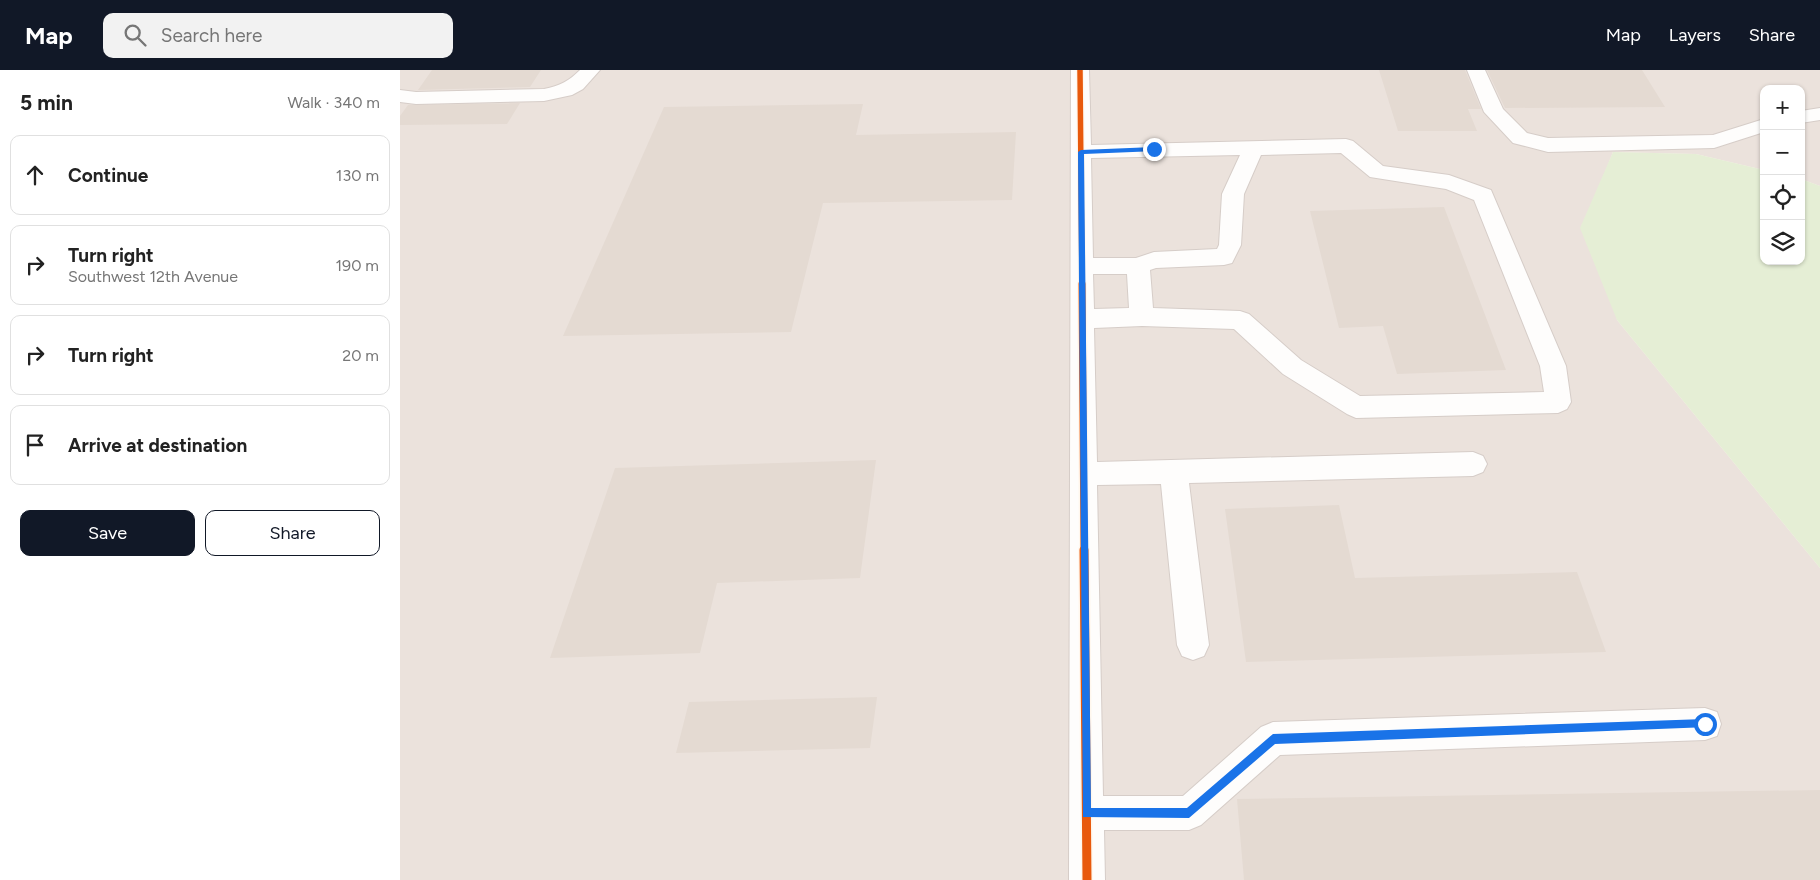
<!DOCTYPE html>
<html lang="en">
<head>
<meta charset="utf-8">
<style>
  :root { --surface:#fff; --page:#f2f2f2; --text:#222; --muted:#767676; --line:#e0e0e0; --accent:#111827 }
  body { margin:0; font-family:Figtree,sans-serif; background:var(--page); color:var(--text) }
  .controls { position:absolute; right:15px; top:15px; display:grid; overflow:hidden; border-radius:10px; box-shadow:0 1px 4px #0004 }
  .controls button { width:45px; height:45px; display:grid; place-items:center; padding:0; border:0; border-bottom:1px solid var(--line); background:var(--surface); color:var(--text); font:25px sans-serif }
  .stop { position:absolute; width:15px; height:15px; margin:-11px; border:4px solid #1a73e8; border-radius:50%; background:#fff }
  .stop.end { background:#1a73e8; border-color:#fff; box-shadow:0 1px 5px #0008 }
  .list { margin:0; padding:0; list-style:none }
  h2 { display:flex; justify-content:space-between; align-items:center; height:65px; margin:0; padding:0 20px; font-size:21px }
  h2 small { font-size:16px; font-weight:400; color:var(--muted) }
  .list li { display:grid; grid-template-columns:32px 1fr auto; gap:15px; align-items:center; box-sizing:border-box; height:80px; margin:0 10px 10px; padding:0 10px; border:1px solid var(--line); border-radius:10px }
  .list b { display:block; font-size:19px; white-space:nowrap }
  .list p { margin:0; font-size:16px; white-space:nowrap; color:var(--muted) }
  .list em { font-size:16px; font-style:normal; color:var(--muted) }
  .actions { display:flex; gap:10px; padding:15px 20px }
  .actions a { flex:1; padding:11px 0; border:1px solid var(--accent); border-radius:10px; text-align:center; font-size:18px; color:var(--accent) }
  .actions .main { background:var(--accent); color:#fff }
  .icon { flex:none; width:28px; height:28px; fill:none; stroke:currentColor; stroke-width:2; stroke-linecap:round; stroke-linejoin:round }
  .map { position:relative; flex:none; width:1420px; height:810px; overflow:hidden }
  header { display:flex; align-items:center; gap:30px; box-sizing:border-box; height:70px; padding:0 25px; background:var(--accent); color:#fff }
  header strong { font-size:24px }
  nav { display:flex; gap:28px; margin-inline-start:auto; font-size:18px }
  .search { width:350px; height:45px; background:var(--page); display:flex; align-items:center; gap:12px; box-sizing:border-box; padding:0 18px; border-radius:10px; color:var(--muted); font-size:19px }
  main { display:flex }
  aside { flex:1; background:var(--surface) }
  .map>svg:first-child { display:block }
  .industrial { fill:#ebe2dc }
  .green { fill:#e5eed5 }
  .building { fill:#e4dad2 }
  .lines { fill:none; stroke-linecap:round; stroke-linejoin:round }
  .minor-casing { stroke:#d6cdc8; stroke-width:2 }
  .minor { fill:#fefdfc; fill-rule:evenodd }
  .cycleway-far2-casing { stroke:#fff7ed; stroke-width:8 }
  .cycleway-far1-casing { stroke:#fff7ed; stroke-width:10 }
  .cycleway-casing { stroke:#fff7ed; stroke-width:12 }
  .cycleway-far2 { stroke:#e8590c; stroke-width:5.5 }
  .cycleway-far1 { stroke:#e8590c; stroke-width:7 }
  .cycleway { stroke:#e8590c; stroke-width:9 }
  .route { fill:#1a73e8 }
</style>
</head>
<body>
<header>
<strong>Map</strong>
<div class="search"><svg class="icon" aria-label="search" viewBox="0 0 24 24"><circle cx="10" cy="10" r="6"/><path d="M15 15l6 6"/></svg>Search here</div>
<nav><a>Map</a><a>Layers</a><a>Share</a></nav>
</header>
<main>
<aside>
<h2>5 min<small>Walk · 340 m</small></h2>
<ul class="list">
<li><svg class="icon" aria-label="ahead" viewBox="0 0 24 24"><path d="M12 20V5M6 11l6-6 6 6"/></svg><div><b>Continue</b></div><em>130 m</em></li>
<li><svg class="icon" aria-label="right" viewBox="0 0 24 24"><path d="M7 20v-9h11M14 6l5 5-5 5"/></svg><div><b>Turn right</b><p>Southwest 12th Avenue</p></div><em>190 m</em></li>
<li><svg class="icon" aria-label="right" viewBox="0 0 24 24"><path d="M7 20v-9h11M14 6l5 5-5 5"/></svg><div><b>Turn right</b></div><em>20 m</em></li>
<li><svg class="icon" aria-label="arrive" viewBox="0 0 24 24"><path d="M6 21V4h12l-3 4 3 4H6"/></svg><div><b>Arrive at destination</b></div></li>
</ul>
<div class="actions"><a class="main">Save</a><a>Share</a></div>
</aside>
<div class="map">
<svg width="1420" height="810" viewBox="0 0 1420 810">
  <rect width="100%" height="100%" fill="#f8f2eb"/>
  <path class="industrial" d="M 0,0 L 1420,0 L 1420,116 L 1401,109 L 1401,19 L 1364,19 L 1364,100 L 1296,84 L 1213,82 L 1201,112 L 1217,250 L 1420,498 L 1420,810 L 0,810 Z"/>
  <path class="green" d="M 1213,82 L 1296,84 L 1364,100 L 1364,191 L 1401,191 L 1401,109 L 1420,116 L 1420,498 L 1217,250 L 1180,158 Z"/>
  <path class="building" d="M 32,0 L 141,0 L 130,17 L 18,20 Z
    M 979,0 L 1065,0 L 1081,39 L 1068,39 L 1077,61 L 998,61 Z
    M 1087,0 L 1242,0 L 1265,37 L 1105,38 Z
    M 120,33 L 107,54 L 0,55 L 0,46 L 8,35 Z
    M 463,34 L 456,65 L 616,62 L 612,130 L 423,133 L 391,262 L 163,266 L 264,37 Z
    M 1044,137 L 1106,300 L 997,304 L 983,256 L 939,258 L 910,141 Z
    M 476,390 L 460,508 L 317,513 L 300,583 L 150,588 L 215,398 Z
    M 939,435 L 955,508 L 1177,502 L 1206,582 L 846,592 L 825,439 Z
    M 477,627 L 470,678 L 276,683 L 289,632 Z
    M 1420,720 L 1420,810 L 844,810 L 837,729 Z"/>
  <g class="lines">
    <defs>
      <path id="minor" d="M 180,0 L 200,0 L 183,19 L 172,25 L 144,31 L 16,34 L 0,32 L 0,20 L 16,22 L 144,19 C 160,16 169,11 180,0 Z
        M 671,0 L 689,0 L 691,75 L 946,69 L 953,71 L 983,96 L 1049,105 L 1091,120 L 1166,296 L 1171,332 L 1167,339 L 1158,343 L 956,348 L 947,344 L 883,304 L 834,259 L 742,256 L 694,258 L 697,392 L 1073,382 L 1083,386 L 1087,394 L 1083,402 L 1073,406 L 789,413 L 809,575 L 804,586 L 793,590 L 782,586 L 777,575 L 761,414 L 697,415 L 703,726 L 783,726 L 861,657 L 873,652 L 1305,638 L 1317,642 L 1321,654 L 1317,666 L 1305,670 L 880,685 L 801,755 L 789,760 L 704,760 L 705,810 L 669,810 ZM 941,83 L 970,107 L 1046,119 L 1074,130 L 1140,296 L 1144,322 L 960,326 L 901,290 L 849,244 L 840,241 L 753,238 L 750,200 L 756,198 L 824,195 L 832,193 L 841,175 L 844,124 L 861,85 ZM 840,85 L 822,124 L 819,175 L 817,179 L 754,182 L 736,188 L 693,188 L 691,88 ZM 693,204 L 727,204 L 729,238 L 694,239 Z
        M 1067,0 L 1085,0 L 1103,39 L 1127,63 L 1148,68 L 1313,65 L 1364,49 L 1364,62 L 1314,78 L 1148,82 L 1113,73 L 1084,42 Z
        M 1420,38 L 1420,50 L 1401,53 L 1401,41 Z"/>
    </defs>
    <use href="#minor" class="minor-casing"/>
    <use href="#minor" class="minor"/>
    <defs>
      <path id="cycleway-far2" d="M 680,0 L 682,215"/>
      <path id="cycleway-far1" d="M 682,214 L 684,481"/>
      <path id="cycleway" d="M 684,480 L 687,810"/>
    </defs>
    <use href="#cycleway-far2" class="cycleway-far2-casing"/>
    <use href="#cycleway-far1" class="cycleway-far1-casing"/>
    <use href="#cycleway" class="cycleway-casing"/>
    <use href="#cycleway-far2" class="cycleway-far2"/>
    <use href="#cycleway-far1" class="cycleway-far1"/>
    <use href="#cycleway" class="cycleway"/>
  </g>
  <path class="route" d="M 754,77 L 758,79 L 757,81 L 684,84 L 691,738 L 787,738 L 873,664 L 1305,649 L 1309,650 L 1309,657 L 875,674 L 789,748 L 683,747 L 678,82 L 681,80 Z"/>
</svg>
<div class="controls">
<button>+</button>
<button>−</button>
<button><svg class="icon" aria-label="locate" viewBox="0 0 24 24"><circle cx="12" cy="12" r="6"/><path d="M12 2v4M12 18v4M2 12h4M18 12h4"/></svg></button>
<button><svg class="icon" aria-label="layers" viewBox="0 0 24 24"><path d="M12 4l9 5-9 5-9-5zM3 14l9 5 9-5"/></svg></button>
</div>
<div class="stop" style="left:1305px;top:654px"></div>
<div class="stop end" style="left:754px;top:79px"></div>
</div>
</main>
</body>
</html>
